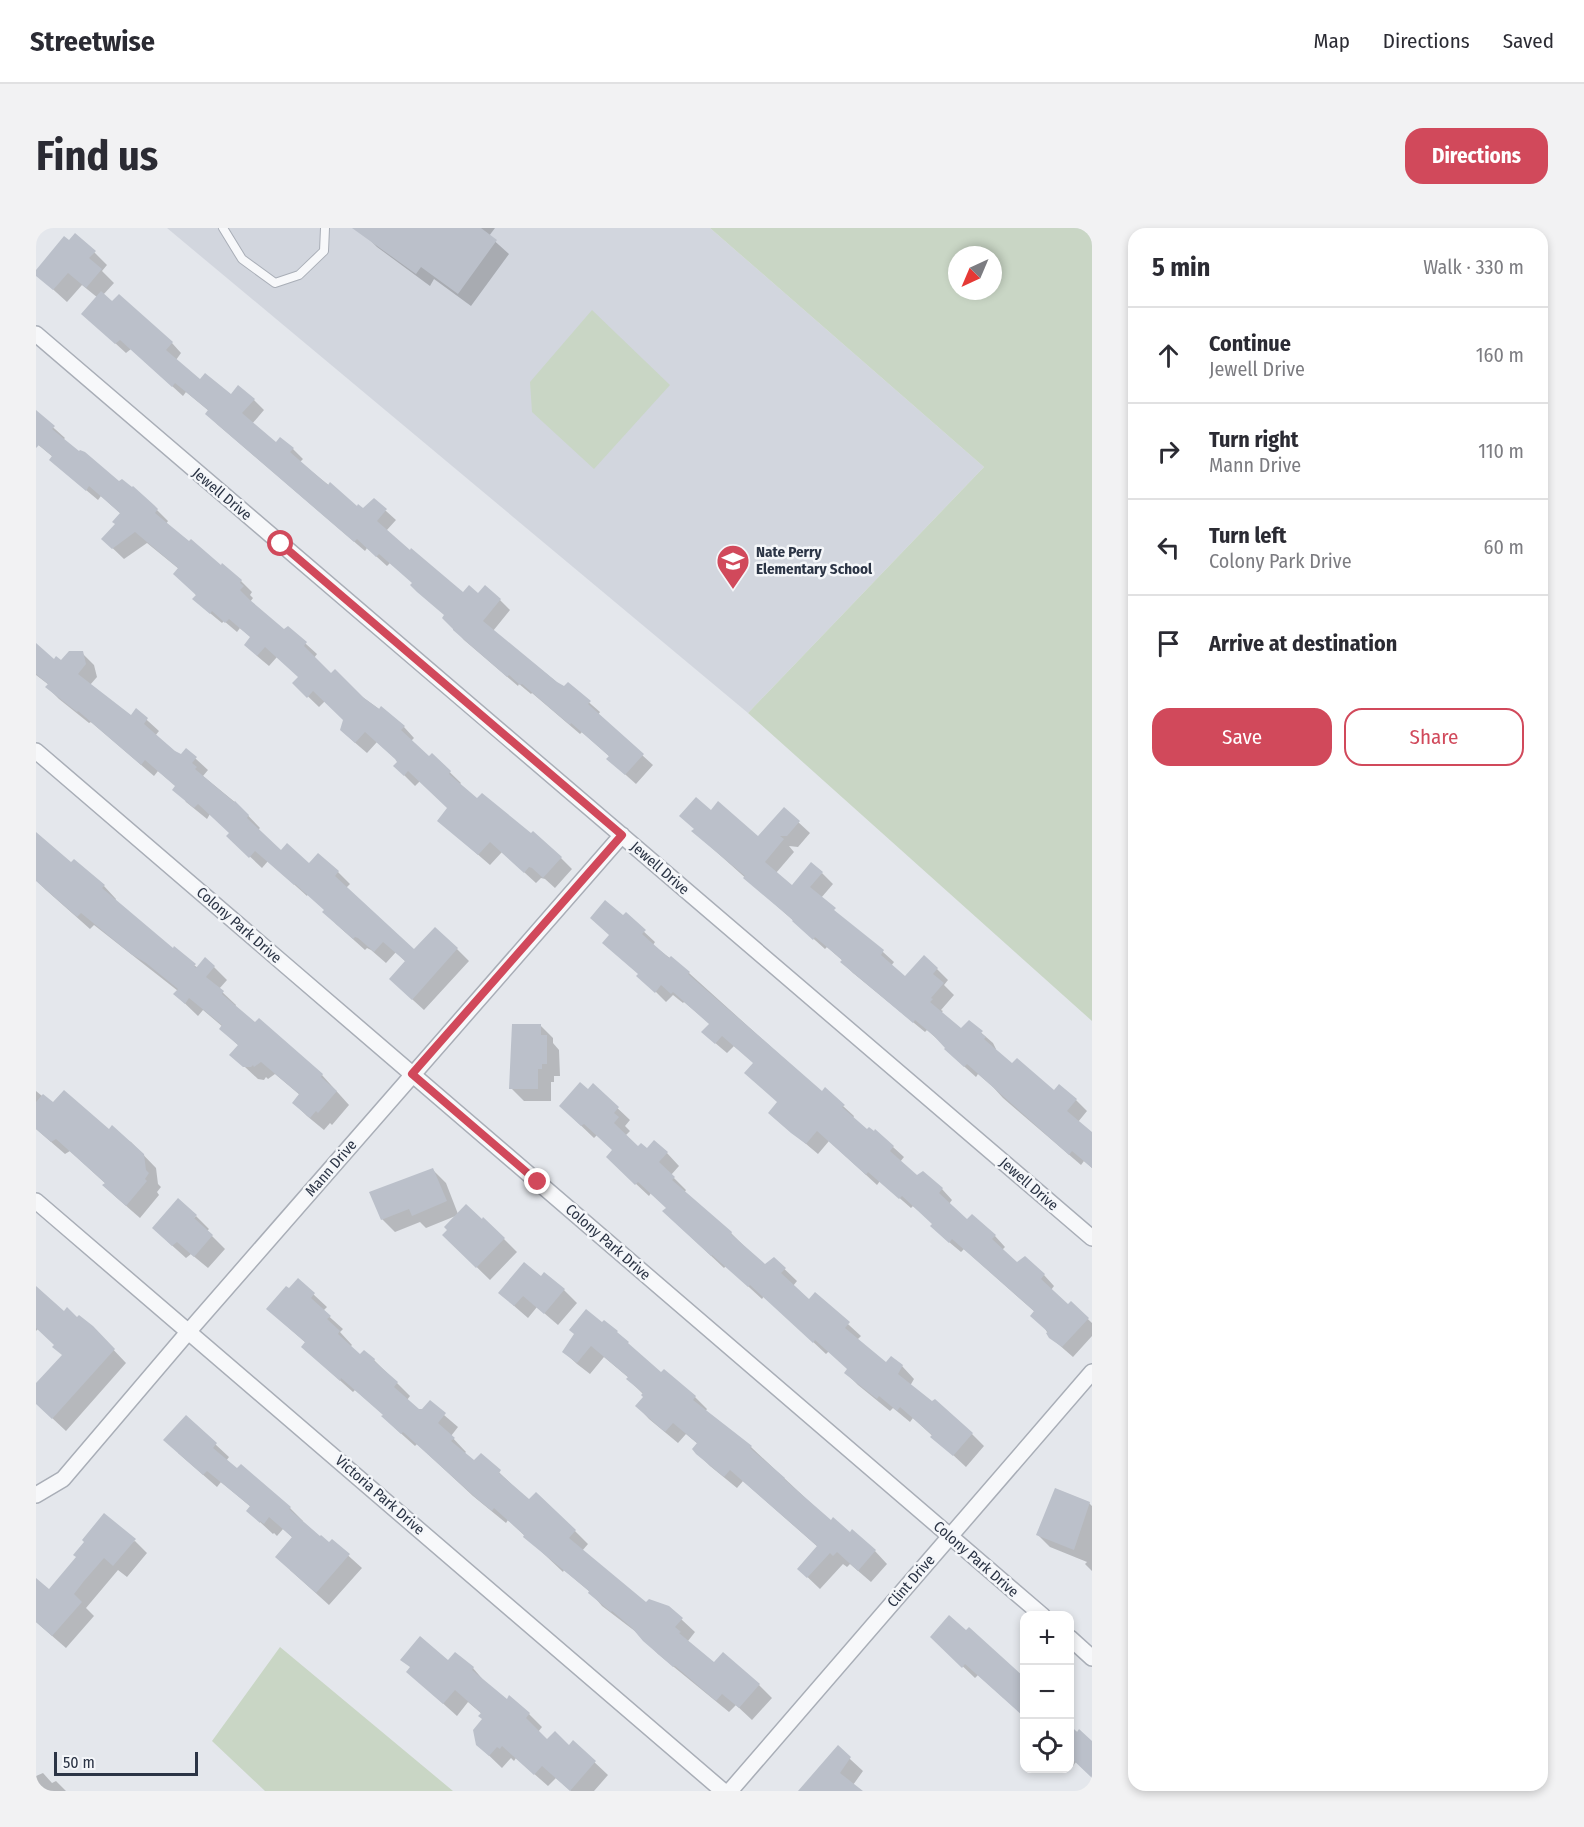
<!DOCTYPE html>
<html lang="en">
<head>
<meta charset="utf-8">
<style>
  :root { --surface:#fff; --page:#f2f2f3; --text:#2b2b33; --muted:#7c7c81; --line:#e1e1e2; --accent:#d1495b }
  body { margin:0; font-family:"Fira Sans Condensed",sans-serif; background:var(--page); color:var(--text) }
  .controls { position:absolute; right:18px; bottom:18px; display:grid; overflow:hidden; border-radius:12px; box-shadow:0 3px 9px #0003 }
  .controls button { width:54px; height:54px; display:grid; place-items:center; padding:0; border:0; border-bottom:2px solid var(--line); background:var(--surface); color:var(--text); font:30px sans-serif }
  .compass { position:absolute; left:912px; top:18px; width:54px; height:54px; border-radius:50%; background:var(--surface); box-shadow:0 3px 9px #0003; rotate:224deg }
  .scale { position:absolute; left:18px; bottom:15px; width:144px; box-sizing:border-box; padding-left:6px; border:3px solid #2b3445; border-top:0; font-size:16px; line-height:21px; white-space:nowrap; color:#2b3445; -webkit-text-stroke:4px #f4f6f9; paint-order:stroke }
  .stop { position:absolute; width:18px; height:18px; margin:-14px; border:4px solid #d1495b; border-radius:50%; background:#fff }
  .stop.end { background:#d1495b; border-color:#fff; box-shadow:0 2px 6px #0008 }
  .list { margin:0; padding:0; list-style:none }
  h2 { display:flex; justify-content:space-between; align-items:center; height:78px; margin:0; padding:0 24px; font-size:26px }
  h2 small { font-size:20px; font-weight:400; color:var(--muted) }
  .list li { display:grid; grid-template-columns:39px 1fr auto; gap:18px; align-items:center; box-sizing:border-box; height:96px; padding:0 24px; border-top:2px solid var(--line) }
  .list b { display:block; font-size:22px; white-space:nowrap }
  .list p { margin:0; font-size:20px; white-space:nowrap; color:var(--muted) }
  .list em { font-size:20px; font-style:normal; color:var(--muted) }
  .actions { display:flex; gap:12px; padding:18px 24px }
  .actions a { flex:1; padding:14px 0; border:2px solid var(--accent); border-radius:18px; text-align:center; font-size:21px; color:var(--accent) }
  .actions .main { background:var(--accent); color:#fff }
  .icon { flex:none; width:33px; height:33px; fill:none; stroke:currentColor; stroke-width:2; stroke-linecap:round; stroke-linejoin:round }
  .map { position:relative; flex:none; width:1056px; height:1563px; overflow:hidden; border-radius:18px }
  header { display:flex; align-items:center; gap:36px; box-sizing:border-box; height:84px; padding:0 30px; background:var(--surface); border-bottom:2px solid var(--line) }
  header strong { font-size:28px }
  nav { display:flex; gap:33px; margin-inline-start:auto; font-size:21px }
  .intro { display:flex; align-items:center; justify-content:space-between; box-sizing:border-box; height:144px; padding:0 36px }
  h1 { margin:0; font-size:42px }
  .button { padding:15px 27px; border-radius:18px; background:var(--accent); color:#fff; font-size:21px; font-weight:700 }
  main { display:flex; gap:36px; padding:0 36px }
  aside { flex:1; background:var(--surface); border-radius:18px; box-shadow:0 3px 9px #0003 }
  .map>svg:first-child { display:block }
  .built { fill:#d2d6de }
  .green { fill:#c9d6c5; fill-rule:evenodd }
  .shadow { fill:#0003 }
  .building { fill:#bbc0ca }
  .lines { fill:none; stroke-linecap:round; stroke-linejoin:round }
  .service-casing { stroke:#a9aeb7; stroke-width:10 }
  .minor-casing { stroke:#a9aeb7; stroke-width:18 }
  .service { stroke:#f7f8fa; stroke-width:8 }
  .minor { stroke:#f7f8fa; stroke-width:15 }
  .route { stroke:#d1495b; stroke-width:8 }
  .labels { text-anchor:middle; dominant-baseline:central; stroke-width:5; stroke-linejoin:round; paint-order:stroke }
  .street-label { font-size:15px; fill:#2b3445; stroke:#f4f6f9 }
  .poi-label { font-size:15px; font-weight:bold; fill:#2b3445; stroke:#f4f6f9; text-anchor:start }
</style>
</head>
<body>
<header>
<strong>Streetwise</strong>
<nav><a>Map</a><a>Directions</a><a>Saved</a></nav>
</header>
<div class="intro"><h1>Find us</h1><a class="button">Directions</a></div>
<main>
<div class="map">
<svg width="1056" height="1563" viewBox="0 0 1056 1563">
  <rect width="100%" height="100%" fill="#e4e7ec"/>
  <path class="built" d="M 131,0 L 674,0 L 948,239 L 712,485 Z"/>
  <path class="green" d="M 674,0 L 1056,0 L 1056,793 L 712,485 L 948,239 ZM 921,27 L 957,27 L 957,63 L 921,63 Z
    M 556,82 L 634,157 L 558,241 L 496,184 L 494,154 Z
    M 244,1419 L 417,1563 L 229,1563 L 176,1513 Z"/>
  <path class="shadow" d="M 332,0 L 459,0 L 453,8 L 473,26 L 435,78 L 398,51 L 394,58 L 341,19 L 328,6 Z
    M 58,24 L 71,37 L 66,43 L 78,55 L 67,67 L 136,115 L 145,125 L 140,132 L 164,153 L 195,168 L 218,172 L 228,182 L 216,196 L 240,216 L 257,221 L 267,231 L 264,234 L 321,280 L 327,282 L 350,283 L 360,292 L 350,303 L 427,366 L 443,367 L 449,359 L 464,372 L 474,382 L 457,403 L 528,460 L 532,456 L 564,484 L 562,487 L 617,537 L 600,556 L 582,540 L 574,529 L 546,504 L 544,506 L 496,465 L 495,466 L 483,456 L 482,458 L 428,412 L 419,402 L 410,388 L 378,355 L 354,335 L 351,338 L 331,320 L 329,323 L 181,196 L 173,183 L 150,164 L 147,168 L 95,121 L 90,125 L 57,95 L 62,70 L 46,57 L 31,74 L 0,46 L 0,44 Z
    M 0,184 L 29,210 L 27,212 L 84,255 L 117,278 L 132,293 L 130,296 L 205,353 L 216,364 L 214,367 L 217,370 L 214,374 L 248,403 L 270,416 L 281,426 L 278,430 L 296,447 L 368,499 L 378,510 L 375,513 L 394,530 L 396,527 L 425,555 L 423,557 L 442,572 L 525,630 L 536,641 L 519,660 L 509,651 L 505,650 L 500,655 L 466,624 L 454,637 L 403,593 L 413,580 L 384,553 L 379,558 L 359,538 L 363,534 L 341,514 L 331,525 L 317,513 L 305,502 L 308,492 L 289,473 L 283,479 L 258,455 L 263,449 L 241,429 L 233,438 L 221,428 L 216,410 L 204,400 L 201,404 L 188,393 L 186,395 L 169,381 L 143,341 L 111,315 L 88,331 L 67,311 L 80,296 L 85,286 L 65,268 L 62,272 L 26,242 L 17,229 L 0,215 Z
    M 0,416 L 18,433 L 25,434 L 46,425 L 58,437 L 61,449 L 54,457 L 95,489 L 101,483 L 123,503 L 119,508 L 145,528 L 150,522 L 160,531 L 172,542 L 167,548 L 200,575 L 224,600 L 222,602 L 245,624 L 273,637 L 302,644 L 314,656 L 310,660 L 378,723 L 421,721 L 433,733 L 388,782 L 367,763 L 370,734 L 360,724 L 350,735 L 335,722 L 331,720 L 329,722 L 300,696 L 289,682 L 272,666 L 271,668 L 232,633 L 226,640 L 192,608 L 194,605 L 174,586 L 171,591 L 150,574 L 141,559 L 122,543 L 118,548 L 55,494 L 53,495 L 23,471 L 11,459 L 13,457 L 0,447 Z
    M 748,581 L 774,605 L 762,619 L 753,618 L 758,624 L 740,645 L 756,659 L 786,645 L 797,656 L 785,670 L 809,693 L 847,724 L 858,734 L 855,738 L 869,750 L 888,729 L 901,741 L 912,752 L 908,757 L 918,767 L 905,782 L 907,783 L 905,785 L 925,802 L 933,794 L 957,815 L 960,821 L 959,822 L 976,837 L 1018,864 L 1040,872 L 1051,883 L 1042,894 L 1056,905 L 1056,940 L 1048,933 L 1045,937 L 967,870 L 957,859 L 942,846 L 940,849 L 921,832 L 908,817 L 891,802 L 889,804 L 817,745 L 806,734 L 807,733 L 791,719 L 789,721 L 657,603 L 675,584 L 722,610 Z
    M 0,605 L 35,636 L 68,658 L 80,671 L 79,673 L 137,722 L 162,740 L 178,739 L 191,752 L 183,761 L 200,777 L 199,779 L 286,847 L 313,877 L 296,897 L 294,895 L 288,902 L 271,888 L 258,875 L 264,867 L 239,846 L 232,851 L 230,849 L 228,852 L 222,851 L 196,827 L 203,818 L 185,801 L 187,799 L 167,782 L 162,788 L 139,766 L 142,763 L 58,697 L 54,701 L 10,662 L 0,652 Z
    M 590,687 L 619,714 L 617,717 L 653,745 L 786,865 L 807,878 L 818,888 L 817,890 L 832,903 L 857,919 L 868,929 L 864,934 L 881,949 L 906,961 L 916,972 L 913,976 L 931,993 L 959,1008 L 969,1019 L 966,1022 L 981,1035 L 1008,1047 L 1018,1058 L 1015,1062 L 1032,1078 L 1035,1075 L 1056,1095 L 1056,1108 L 1037,1129 L 1014,1109 L 999,1084 L 928,1021 L 925,1024 L 907,1009 L 898,996 L 877,978 L 875,980 L 844,953 L 841,957 L 793,913 L 782,926 L 745,895 L 743,875 L 719,835 L 698,818 L 691,825 L 678,814 L 674,796 L 648,774 L 647,775 L 637,767 L 630,774 L 603,747 L 587,689 Z
    M 504,797 L 517,810 L 517,815 L 523,822 L 524,848 L 518,848 L 518,854 L 515,854 L 515,873 L 488,873 L 475,860 Z
    M 557,857 L 594,892 L 589,898 L 594,903 L 589,908 L 603,920 L 631,925 L 643,938 L 635,947 L 650,962 L 648,965 L 695,1005 L 728,1038 L 738,1031 L 761,1053 L 757,1058 L 773,1073 L 779,1066 L 825,1108 L 821,1112 L 851,1136 L 866,1138 L 878,1151 L 874,1158 L 936,1206 L 948,1218 L 930,1239 L 877,1190 L 874,1194 L 857,1180 L 854,1183 L 822,1157 L 810,1145 L 813,1141 L 793,1123 L 790,1126 L 728,1068 L 726,1071 L 690,1038 L 688,1040 L 641,996 L 631,980 L 615,965 L 613,968 L 584,941 L 578,922 L 561,907 L 558,910 L 537,890 L 552,863 Z
    M 0,863 L 17,877 L 95,914 L 120,940 L 122,956 L 125,959 L 121,964 L 123,967 L 104,990 L 81,970 L 68,958 L 70,956 L 34,923 L 29,926 L 0,901 Z
    M 397,942 L 410,955 L 422,986 L 468,1011 L 481,1024 L 454,1052 L 421,1020 L 422,987 L 390,1000 L 384,994 L 359,1004 L 346,991 Z
    M 160,988 L 173,1001 L 171,1003 L 189,1021 L 172,1040 L 155,1026 L 150,1030 L 131,1013 Z
    M 505,1050 L 528,1062 L 541,1075 L 522,1097 L 501,1079 L 492,1090 L 477,1077 Z
    M 262,1052 L 291,1079 L 287,1083 L 307,1101 L 304,1104 L 316,1117 L 314,1119 L 324,1128 L 338,1132 L 374,1168 L 371,1172 L 382,1182 L 387,1183 L 394,1175 L 422,1199 L 415,1208 L 430,1224 L 428,1226 L 438,1234 L 445,1227 L 493,1273 L 539,1303 L 552,1316 L 546,1323 L 611,1376 L 632,1379 L 659,1404 L 652,1413 L 678,1436 L 723,1457 L 736,1470 L 716,1492 L 700,1477 L 693,1484 L 622,1426 L 604,1407 L 566,1378 L 554,1364 L 528,1342 L 527,1344 L 472,1292 L 470,1295 L 437,1268 L 381,1216 L 379,1218 L 360,1201 L 348,1187 L 319,1162 L 317,1164 L 280,1131 L 270,1115 L 245,1093 L 253,1062 Z
    M 0,1060 L 28,1085 L 56,1099 L 90,1135 L 30,1203 L 0,1175 L 0,1158 L 27,1128 L 20,1117 L 2,1101 L 0,1103 Z
    M 540,1107 L 604,1128 L 626,1146 L 659,1169 L 671,1181 L 669,1184 L 715,1219 L 795,1294 L 839,1323 L 851,1336 L 835,1354 L 814,1336 L 811,1339 L 807,1336 L 784,1361 L 763,1341 L 782,1319 L 707,1253 L 701,1260 L 674,1238 L 661,1225 L 662,1216 L 650,1206 L 642,1215 L 613,1191 L 601,1178 L 609,1169 L 608,1167 L 592,1151 L 593,1150 L 568,1129 L 554,1146 L 541,1136 L 528,1124 Z
    M 150,1189 L 193,1229 L 190,1233 L 254,1280 L 267,1293 L 266,1294 L 293,1316 L 296,1313 L 326,1340 L 293,1377 L 254,1342 L 257,1310 L 247,1301 L 241,1308 L 238,1305 L 237,1306 L 212,1283 L 215,1279 L 185,1254 L 181,1259 L 142,1225 Z
    M 1053,1275 L 1056,1278 L 1056,1343 L 1049,1336 L 1051,1334 L 1014,1319 L 1002,1307 Z
    M 99,1313 L 111,1325 L 91,1349 L 82,1342 L 50,1380 L 58,1388 L 30,1420 L 0,1394 L 0,1359 L 13,1363 L 42,1330 Z
    M 933,1401 L 988,1451 L 988,1488 L 942,1447 L 939,1450 L 896,1409 L 930,1404 Z
    M 412,1434 L 437,1440 L 449,1454 L 471,1473 L 474,1470 L 493,1486 L 506,1499 L 502,1504 L 511,1513 L 533,1519 L 537,1514 L 572,1547 L 558,1563 L 535,1563 L 520,1550 L 512,1558 L 480,1530 L 478,1533 L 475,1530 L 466,1540 L 441,1516 L 448,1492 L 446,1486 L 432,1474 L 421,1488 L 372,1444 Z
    M 1034,1499 L 1056,1515 L 1056,1549 L 1040,1534 L 1037,1538 L 1034,1535 Z
    M 802,1520 L 827,1543 L 817,1557 L 824,1563 L 776,1563 Z
    M 7,1545 L 16,1555 L 20,1553 L 30,1563 L 0,1563 L 0,1548 Z"/>
  <path class="building" d="M 316,0 L 445,0 L 461,12 L 422,66 L 385,39 L 380,46 Z
    M 39,5 L 60,23 L 53,30 L 66,41 L 50,60 L 32,45 L 17,62 L 0,48 L 0,42 L 28,8 L 33,12 Z
    M 65,63 L 76,73 L 83,66 L 137,114 L 130,122 L 164,151 L 169,145 L 195,166 L 202,157 L 219,171 L 206,185 L 240,214 L 244,209 L 258,220 L 254,224 L 292,257 L 294,254 L 321,278 L 322,276 L 327,280 L 338,270 L 351,281 L 341,293 L 374,322 L 375,320 L 427,364 L 433,357 L 442,365 L 449,357 L 465,371 L 447,393 L 521,454 L 528,458 L 532,454 L 555,473 L 552,476 L 608,526 L 589,547 L 570,531 L 573,528 L 535,495 L 534,497 L 486,456 L 484,457 L 473,447 L 471,449 L 417,402 L 417,401 L 406,390 L 408,387 L 381,364 L 374,357 L 376,355 L 343,326 L 340,329 L 321,311 L 318,314 L 169,186 L 172,182 L 139,155 L 136,159 L 84,112 L 79,116 L 45,86 Z
    M 0,182 L 19,198 L 16,201 L 43,223 L 44,222 L 49,224 L 83,253 L 86,251 L 96,259 L 97,258 L 118,277 L 122,281 L 119,285 L 153,313 L 155,311 L 185,337 L 186,335 L 206,352 L 204,355 L 208,358 L 204,362 L 214,372 L 248,401 L 252,398 L 271,414 L 268,418 L 295,445 L 299,441 L 328,470 L 343,481 L 345,478 L 369,498 L 365,502 L 393,528 L 396,525 L 415,543 L 413,546 L 441,570 L 446,565 L 495,605 L 497,603 L 526,629 L 507,650 L 496,640 L 493,639 L 488,645 L 454,614 L 442,627 L 401,593 L 411,580 L 372,543 L 368,548 L 357,538 L 361,534 L 359,531 L 329,504 L 319,515 L 304,502 L 307,492 L 277,463 L 271,470 L 256,455 L 262,449 L 229,419 L 221,428 L 208,417 L 214,409 L 193,391 L 189,395 L 176,383 L 174,386 L 156,371 L 160,367 L 137,346 L 142,340 L 99,304 L 76,321 L 65,311 L 79,296 L 76,294 L 84,285 L 53,258 L 50,263 L 13,232 L 16,228 L 3,217 L 0,220 Z
    M 0,415 L 18,431 L 20,428 L 25,432 L 33,423 L 47,423 L 50,436 L 42,446 L 95,487 L 100,480 L 112,490 L 108,496 L 139,523 L 145,526 L 150,520 L 161,529 L 156,535 L 161,539 L 159,541 L 198,574 L 199,573 L 213,587 L 211,590 L 245,622 L 251,615 L 273,635 L 282,625 L 303,643 L 299,648 L 378,721 L 399,699 L 422,720 L 376,772 L 353,751 L 369,733 L 347,714 L 338,724 L 322,710 L 319,709 L 317,711 L 286,684 L 288,682 L 259,656 L 258,657 L 219,623 L 213,630 L 190,608 L 193,605 L 162,576 L 158,580 L 136,562 L 139,558 L 109,532 L 105,537 L 42,483 L 41,484 L 9,459 L 12,456 L 0,446 Z
    M 660,569 L 675,582 L 682,573 L 722,608 L 748,579 L 764,593 L 751,608 L 744,608 L 748,611 L 729,634 L 756,657 L 775,634 L 787,644 L 774,659 L 800,680 L 798,682 L 848,722 L 845,727 L 869,748 L 888,727 L 902,740 L 897,746 L 908,755 L 895,770 L 897,771 L 894,774 L 925,800 L 933,792 L 947,803 L 945,805 L 950,809 L 948,811 L 976,835 L 981,830 L 1018,862 L 1023,856 L 1041,871 L 1031,883 L 1056,904 L 1056,940 L 1036,923 L 1033,927 L 931,836 L 928,839 L 908,821 L 909,820 L 898,808 L 879,792 L 877,795 L 827,753 L 804,734 L 806,732 L 779,709 L 777,712 L 756,693 L 757,692 L 707,650 L 709,648 L 655,603 L 658,601 L 643,588 Z
    M 0,604 L 35,634 L 38,631 L 69,657 L 66,660 L 137,720 L 138,718 L 160,736 L 158,738 L 160,740 L 169,729 L 179,738 L 170,749 L 188,763 L 186,766 L 219,794 L 223,790 L 287,846 L 285,849 L 301,863 L 282,885 L 280,883 L 274,890 L 256,875 L 263,866 L 225,834 L 218,839 L 217,837 L 215,839 L 207,839 L 193,827 L 202,817 L 183,801 L 186,797 L 153,770 L 149,776 L 137,766 L 142,761 L 110,735 L 95,726 L 45,685 L 41,689 L 0,653 Z
    M 569,672 L 587,687 L 590,684 L 610,702 L 606,706 L 633,730 L 635,728 L 654,744 L 652,746 L 786,863 L 789,859 L 809,877 L 806,879 L 831,901 L 833,899 L 838,903 L 839,901 L 858,918 L 854,923 L 881,947 L 887,943 L 907,960 L 903,965 L 931,991 L 936,986 L 960,1007 L 956,1011 L 981,1034 L 989,1028 L 1009,1046 L 1005,1051 L 1032,1076 L 1035,1073 L 1053,1090 L 1026,1119 L 1013,1110 L 1010,1105 L 1012,1104 L 994,1088 L 998,1083 L 916,1011 L 913,1015 L 894,998 L 896,996 L 866,968 L 863,971 L 832,944 L 830,947 L 781,903 L 770,916 L 755,905 L 732,885 L 741,874 L 708,845 L 717,835 L 686,808 L 679,816 L 665,804 L 673,796 L 637,764 L 635,766 L 625,757 L 619,765 L 600,748 L 602,746 L 566,715 L 573,707 L 554,690 Z
    M 476,796 L 505,796 L 505,807 L 511,807 L 511,836 L 506,836 L 506,841 L 502,841 L 502,861 L 473,861 Z
    M 544,854 L 552,861 L 557,855 L 583,879 L 578,885 L 583,889 L 578,895 L 602,918 L 605,915 L 611,920 L 618,912 L 632,924 L 623,934 L 639,949 L 636,952 L 696,1004 L 695,1006 L 729,1036 L 738,1029 L 750,1040 L 745,1045 L 773,1071 L 779,1064 L 814,1094 L 809,1100 L 850,1134 L 855,1128 L 867,1137 L 862,1146 L 896,1173 L 899,1171 L 937,1205 L 917,1228 L 894,1209 L 896,1207 L 864,1179 L 861,1183 L 843,1168 L 841,1171 L 808,1145 L 811,1141 L 779,1112 L 777,1115 L 714,1057 L 712,1059 L 676,1027 L 675,1028 L 626,983 L 630,980 L 602,954 L 599,957 L 570,929 L 576,922 L 548,896 L 545,898 L 523,878 Z
    M 28,862 L 73,901 L 76,897 L 108,926 L 110,942 L 113,945 L 109,951 L 111,953 L 90,978 L 66,957 L 69,955 L 20,911 L 15,914 L 0,901 L 0,874 L 7,866 L 17,874 Z
    M 397,940 L 411,973 L 376,988 L 373,981 L 345,992 L 333,964 Z
    M 142,970 L 161,987 L 158,990 L 177,1007 L 158,1029 L 141,1014 L 136,1018 L 116,1000 Z
    M 430,976 L 446,991 L 447,989 L 469,1010 L 440,1040 L 406,1007 L 411,1002 L 408,999 Z
    M 488,1034 L 505,1048 L 508,1044 L 529,1061 L 508,1086 L 487,1068 L 478,1078 L 462,1065 Z
    M 262,1050 L 279,1065 L 275,1070 L 295,1088 L 291,1091 L 304,1103 L 302,1106 L 324,1126 L 328,1122 L 339,1131 L 338,1133 L 362,1154 L 358,1159 L 383,1181 L 386,1181 L 394,1172 L 410,1185 L 402,1195 L 419,1210 L 415,1213 L 438,1232 L 445,1225 L 465,1242 L 463,1245 L 493,1271 L 500,1264 L 540,1302 L 533,1310 L 610,1374 L 613,1371 L 633,1378 L 647,1390 L 639,1399 L 645,1404 L 643,1405 L 678,1434 L 687,1424 L 724,1456 L 703,1480 L 686,1466 L 680,1473 L 639,1438 L 637,1439 L 607,1413 L 596,1400 L 576,1383 L 575,1384 L 552,1365 L 553,1363 L 487,1309 L 488,1307 L 458,1280 L 456,1283 L 440,1270 L 367,1204 L 365,1206 L 345,1188 L 347,1187 L 305,1150 L 304,1153 L 265,1119 L 269,1114 L 230,1081 L 250,1058 L 253,1060 Z
    M 0,1058 L 28,1083 L 31,1079 L 41,1089 L 43,1087 L 57,1098 L 79,1121 L 16,1191 L 0,1176 L 0,1155 L 26,1127 L 16,1119 L 18,1117 L 0,1100 Z
    M 550,1081 L 566,1094 L 568,1092 L 582,1103 L 581,1104 L 593,1114 L 592,1115 L 625,1144 L 628,1141 L 660,1168 L 657,1172 L 716,1218 L 714,1220 L 749,1250 L 748,1251 L 795,1292 L 797,1289 L 814,1304 L 816,1301 L 840,1322 L 822,1343 L 801,1324 L 797,1328 L 794,1325 L 771,1350 L 761,1341 L 781,1318 L 694,1242 L 688,1249 L 660,1226 L 656,1221 L 661,1215 L 637,1195 L 629,1204 L 599,1178 L 607,1169 L 605,1167 L 607,1165 L 590,1151 L 592,1149 L 555,1118 L 541,1135 L 526,1124 L 538,1106 L 533,1102 Z
    M 150,1187 L 181,1215 L 177,1220 L 201,1240 L 205,1236 L 255,1279 L 253,1281 L 284,1308 L 285,1307 L 293,1314 L 296,1311 L 314,1326 L 280,1365 L 239,1329 L 256,1309 L 233,1289 L 228,1296 L 224,1293 L 224,1295 L 210,1283 L 214,1278 L 171,1243 L 167,1247 L 127,1212 Z
    M 1019,1260 L 1054,1274 L 1038,1322 L 1000,1307 Z
    M 68,1285 L 100,1311 L 77,1338 L 68,1330 L 48,1353 L 38,1366 L 46,1374 L 16,1408 L 0,1394 L 0,1350 L 13,1361 L 40,1329 L 37,1327 L 48,1314 L 46,1312 Z
    M 913,1387 L 930,1402 L 933,1399 L 988,1449 L 988,1489 L 929,1436 L 926,1440 L 894,1409 Z
    M 384,1408 L 412,1432 L 419,1424 L 438,1439 L 436,1442 L 471,1471 L 473,1467 L 494,1485 L 490,1490 L 511,1511 L 519,1503 L 533,1517 L 537,1512 L 560,1533 L 534,1563 L 506,1538 L 498,1547 L 466,1518 L 464,1521 L 461,1519 L 453,1528 L 440,1517 L 437,1502 L 446,1491 L 442,1488 L 445,1485 L 419,1462 L 407,1476 L 370,1444 L 374,1439 L 364,1432 Z
    M 1034,1497 L 1041,1504 L 1043,1501 L 1056,1513 L 1056,1550 L 1034,1529 Z
    M 802,1517 L 815,1529 L 804,1545 L 827,1563 L 762,1563 Z"/>
  <g class="lines">
    <defs>
      <path id="service" d="M 187,0 L 206,31 L 239,55 L 263,47 L 288,23 L 289,0"/>
      <path id="minor" d="M 0,106 L 1056,1010
        M 0,523 L 1007,1388
        M 0,973 L 687,1563
        M 0,1267 L 27,1251 L 153,1103 L 586,607
        M 1034,1410 L 1056,1430
        M 694,1563 L 1056,1144"/>
    </defs>
    <use href="#service" class="service-casing"/>
    <use href="#minor" class="minor-casing"/>
    <use href="#service" class="service"/>
    <use href="#minor" class="minor"/>
  </g>
  <g class="lines">
    <path class="route" d="M 245,316 L 586,607 L 376,846 L 502,954"/>
  </g>
  <defs>
    <symbol id="school-pin" viewBox="-11 -11 22 30"><path d="M0 17L-7.5 6A9.5 9.5 0 1 1 7.5 6Z" fill="#d1495b" stroke="#f4f6f9"/><path d="M0-5L7-2L0 1L-7-2ZM-4 1L0 2.5L4 1V4Q0 6-4 4Z" fill="#fff"/></symbol>
  </defs>
  <g fill-rule="evenodd">
    <use href="#school-pin" x="678" y="314" width="38" height="52"/>
  </g>
  <g class="labels">
    <g class="street-label">
      <text transform="translate(186 266) rotate(40)">Jewell Drive</text>
      <text transform="translate(624 640) rotate(41)">Jewell Drive</text>
      <text transform="translate(203 697) rotate(41)">Colony Park Drive</text>
      <text transform="translate(295 940) rotate(-49)">Mann Drive</text>
      <text transform="translate(993 956) rotate(41)">Jewell Drive</text>
      <text transform="translate(572 1014) rotate(41)">Colony Park Drive</text>
      <text transform="translate(344 1267) rotate(41)">Victoria Park Drive</text>
      <text transform="translate(940 1331) rotate(41)">Colony Park Drive</text>
      <text transform="translate(875 1353) rotate(-49)">Clint Drive</text>
    </g>
    <g class="poi-label">
      <text x="720" y="324">Nate Perry<tspan x="720" dy="17">Elementary School</tspan></text>
    </g>
  </g>
</svg>
<div class="controls">
<button>+</button>
<button>−</button>
<button><svg class="icon" aria-label="locate" viewBox="0 0 24 24"><circle cx="12" cy="12" r="6"/><path d="M12 2v4M12 18v4M2 12h4M18 12h4"/></svg></button>
</div>
<svg class="compass" viewBox="-18 -18 36 36"><path d="M0-13l5 13h-10z" fill="#e53935"/><path d="M0 13l5-13h-10z" fill="#7c7c81"/></svg>
<div class="scale">50 m</div>
<div class="stop" style="left:245px;top:316px"></div>
<div class="stop end" style="left:502px;top:954px"></div>
</div>
<aside>
<h2>5 min<small>Walk · 330 m</small></h2>
<ul class="list">
<li><svg class="icon" aria-label="ahead" viewBox="0 0 24 24"><path d="M12 20V5M6 11l6-6 6 6"/></svg><div><b>Continue</b><p>Jewell Drive</p></div><em>160 m</em></li>
<li><svg class="icon" aria-label="right" viewBox="0 0 24 24"><path d="M7 20v-9h11M14 6l5 5-5 5"/></svg><div><b>Turn right</b><p>Mann Drive</p></div><em>110 m</em></li>
<li><svg class="icon" aria-label="left" viewBox="0 0 24 24"><path d="M17 20v-9H6M10 6l-5 5 5 5"/></svg><div><b>Turn left</b><p>Colony Park Drive</p></div><em>60 m</em></li>
<li><svg class="icon" aria-label="arrive" viewBox="0 0 24 24"><path d="M6 21V4h12l-3 4 3 4H6"/></svg><div><b>Arrive at destination</b></div></li>
</ul>
<div class="actions"><a class="main">Save</a><a>Share</a></div>
</aside>
</main>
</body>
</html>
